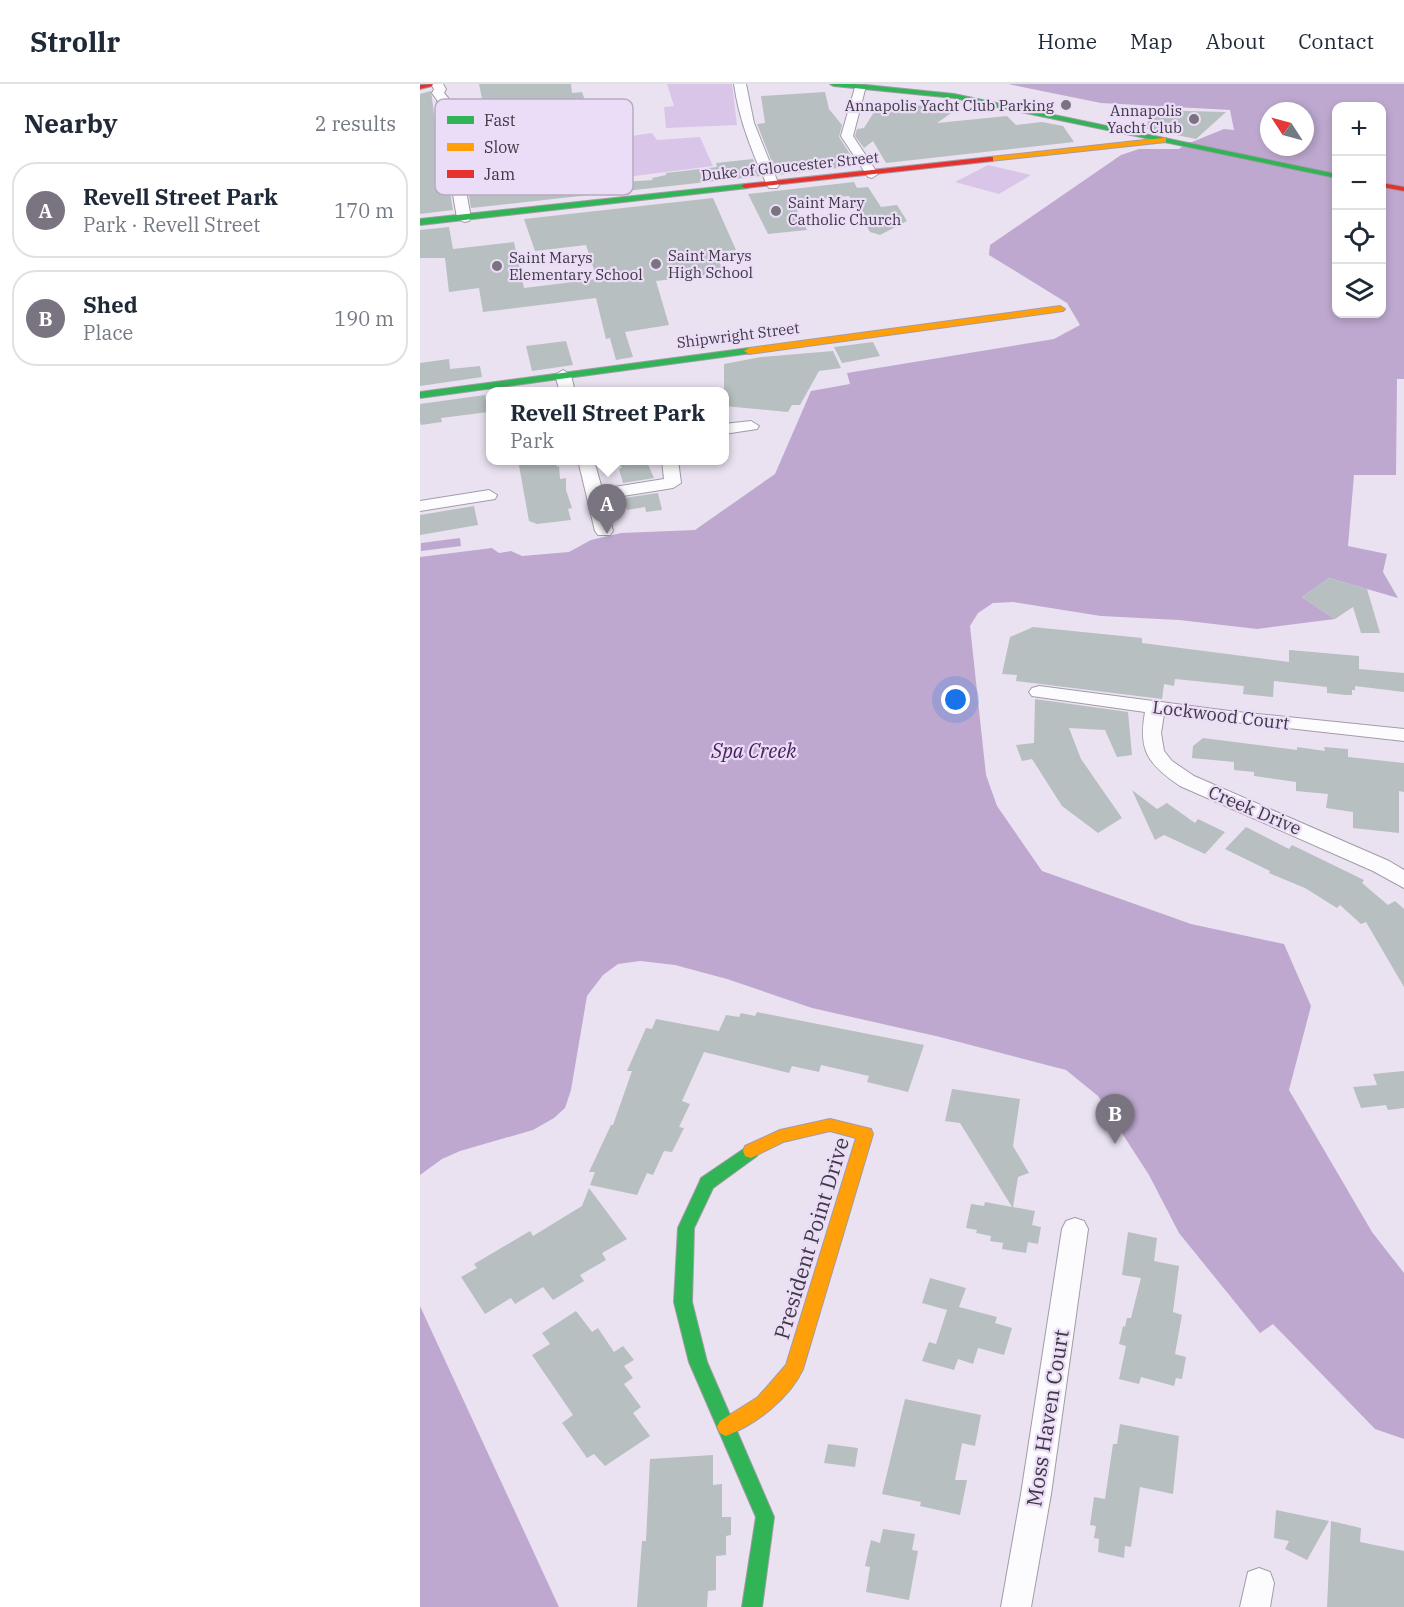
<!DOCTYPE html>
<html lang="en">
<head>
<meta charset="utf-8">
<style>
  :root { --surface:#fff; --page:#f2f2f3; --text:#1f2937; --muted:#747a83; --line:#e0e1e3; --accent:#7a7480 }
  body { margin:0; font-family:"IBM Plex Serif",serif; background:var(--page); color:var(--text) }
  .controls { position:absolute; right:18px; top:18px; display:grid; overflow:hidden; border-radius:12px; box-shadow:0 3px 9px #0003 }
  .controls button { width:54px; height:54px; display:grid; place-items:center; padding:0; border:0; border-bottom:2px solid var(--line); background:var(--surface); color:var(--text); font:30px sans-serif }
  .compass { position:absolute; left:840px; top:18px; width:54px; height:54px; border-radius:50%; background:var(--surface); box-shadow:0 3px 9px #0003; rotate:306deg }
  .you { position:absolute; left:536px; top:616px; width:21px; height:21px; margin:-15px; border:4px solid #fff; border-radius:50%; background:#1a73e8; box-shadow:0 0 0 9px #1a73e833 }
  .badge { display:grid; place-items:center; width:39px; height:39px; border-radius:50%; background:var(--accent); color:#fff; font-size:20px; font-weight:700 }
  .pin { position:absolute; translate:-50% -50px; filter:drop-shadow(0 2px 3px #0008) }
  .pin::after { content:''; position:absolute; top:32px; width:21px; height:18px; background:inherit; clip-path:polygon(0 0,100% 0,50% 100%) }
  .popup { position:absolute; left:66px; top:303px; width:243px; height:78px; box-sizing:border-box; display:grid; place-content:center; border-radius:12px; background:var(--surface); filter:drop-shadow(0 2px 4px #0005); font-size:20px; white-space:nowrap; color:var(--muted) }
  .popup b { font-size:22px; color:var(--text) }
  .popup::after { content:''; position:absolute; left:50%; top:100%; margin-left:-12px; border:12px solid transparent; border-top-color:var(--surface) }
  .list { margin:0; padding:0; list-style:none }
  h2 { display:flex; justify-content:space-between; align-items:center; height:78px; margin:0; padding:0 24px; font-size:26px }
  h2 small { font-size:20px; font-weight:400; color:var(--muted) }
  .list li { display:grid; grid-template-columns:39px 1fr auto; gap:18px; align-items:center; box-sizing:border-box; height:96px; margin:0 12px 12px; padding:0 12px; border:2px solid var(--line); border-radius:24px }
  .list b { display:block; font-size:22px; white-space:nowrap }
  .list p { margin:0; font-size:20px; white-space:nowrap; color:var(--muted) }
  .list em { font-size:20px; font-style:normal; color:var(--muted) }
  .icon { flex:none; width:33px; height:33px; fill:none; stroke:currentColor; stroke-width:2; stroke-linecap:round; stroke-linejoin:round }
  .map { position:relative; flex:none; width:984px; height:1523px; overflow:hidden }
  header { display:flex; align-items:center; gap:36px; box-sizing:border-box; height:84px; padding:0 30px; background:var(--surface); border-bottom:2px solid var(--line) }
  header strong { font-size:28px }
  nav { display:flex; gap:33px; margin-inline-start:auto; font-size:21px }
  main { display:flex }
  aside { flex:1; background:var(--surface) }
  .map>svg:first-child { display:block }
  .green { fill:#d8c5e8 }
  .water { fill:#bea8cf; fill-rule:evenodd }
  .building { fill:#b7bfc1 }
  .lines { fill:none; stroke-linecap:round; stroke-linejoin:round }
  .street-casing { stroke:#a29ca7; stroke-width:2 }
  .fast-casing { stroke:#a29ca7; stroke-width:2 }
  .slow-casing { stroke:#a29ca7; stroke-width:2 }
  .jam-casing { stroke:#a29ca7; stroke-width:2 }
  .street { fill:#fcfbfd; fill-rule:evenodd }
  .fast { fill:#30b455; fill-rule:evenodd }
  .slow { fill:#ff9f0a; fill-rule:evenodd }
  .jam { fill:#e5322d; fill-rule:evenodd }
  .poi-dot { fill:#7a7480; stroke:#ebdcf7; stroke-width:2 }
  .labels { text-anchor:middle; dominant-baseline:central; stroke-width:4.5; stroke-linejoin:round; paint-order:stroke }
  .far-poi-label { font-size:15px; fill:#3e3943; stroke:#ebdcf7; text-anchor:start }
  .far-street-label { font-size:15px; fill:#3e3943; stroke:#ebdcf7 }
  .street-label { font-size:18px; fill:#3e3943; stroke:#ebdcf7 }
  .water-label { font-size:20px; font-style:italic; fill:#441f5b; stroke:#ebdcf7 }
  .near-street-label { font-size:21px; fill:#3e3943; stroke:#ebdcf7 }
  .key { fill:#ebdcf7; stroke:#b7abc1; stroke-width:1.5 }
  .key-label { font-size:16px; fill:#3e3943 }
</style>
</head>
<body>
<header>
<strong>Strollr</strong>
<nav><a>Home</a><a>Map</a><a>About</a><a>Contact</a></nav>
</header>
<main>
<aside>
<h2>Nearby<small>2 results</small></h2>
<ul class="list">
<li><span class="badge">A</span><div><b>Revell Street Park</b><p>Park · Revell Street</p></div><em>170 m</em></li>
<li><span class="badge">B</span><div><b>Shed</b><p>Place</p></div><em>190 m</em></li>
</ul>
</aside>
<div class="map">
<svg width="984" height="1523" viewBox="0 0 984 1523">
  <rect width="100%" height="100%" fill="#eae2f1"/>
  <path class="green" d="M 247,0 L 312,0 L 317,41 L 246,44 L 244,23 L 254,22 Z
    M 232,49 L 237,56 L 280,53 L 293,82 L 151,100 L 125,93 L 123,81 L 148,61 Z
    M 568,81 L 611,91 L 579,110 L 535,98 Z"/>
  <path class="water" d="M 588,0 L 984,0 L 984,295 L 977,295 L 976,391 L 934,391 L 928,462 L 967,470 L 963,488 L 978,514 L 909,494 L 882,513 L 915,535 L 837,545 L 759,536 L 681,532 L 593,518 L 573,519 L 558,529 L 550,542 L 566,691 L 577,722 L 622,787 L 771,840 L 864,860 L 891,922 L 869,1006 L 952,1148 L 984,1189 L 984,1355 L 955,1345 L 853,1240 L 840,1249 L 759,1149 L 729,1091 L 678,1012 L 646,986 L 520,953 L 392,924 L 307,895 L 255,881 L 220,877 L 198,880 L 183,891 L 167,912 L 151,1006 L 145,1024 L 134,1034 L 113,1046 L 40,1067 L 22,1075 L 0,1091 L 0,473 L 72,464 L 79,469 L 91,467 L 102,472 L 149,468 L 171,456 L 201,449 L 275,446 L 355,390 L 391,307 L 430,300 L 427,289 L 634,255 L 660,241 L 647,219 L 569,171 L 570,161 L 701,71 L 719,65 L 759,65 L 768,58 L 772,58 L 804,45 L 814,46 L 810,26 L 681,19 ZM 916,22 L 962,22 L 962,230 L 916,230 ZM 849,27 L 885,27 L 885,63 L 849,63 Z
    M 40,454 L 41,462 L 1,467 L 1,459 Z
    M 0,1222 L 139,1523 L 0,1523 Z"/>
  <path class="building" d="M 59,0 L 151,0 L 152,9 L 162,8 L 176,47 L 127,52 L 125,43 L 92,46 L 105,110 L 157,104 L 157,101 L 233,96 L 232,94 L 246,91 L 246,89 L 297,83 L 296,79 L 333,75 L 341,92 L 51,124 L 42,71 L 73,67 Z
    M 11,7 L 20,74 L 24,73 L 33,126 L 0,130 L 0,10 Z
    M 405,8 L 409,25 L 422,41 L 419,53 L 432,73 L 425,78 L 427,83 L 357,91 L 337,40 L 345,39 L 341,12 Z
    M 472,19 L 537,25 L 517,39 L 587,32 L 596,41 L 622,38 L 643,42 L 654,58 L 466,79 L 453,57 L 444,64 L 435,52 L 437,45 L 444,44 L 456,25 L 468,26 Z
    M 729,26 L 806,28 L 776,55 L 727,45 Z
    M 434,98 L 437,104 L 448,103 L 461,123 L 477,121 L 487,137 L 460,151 L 450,148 L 429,112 L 373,118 L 387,146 L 348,150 L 328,110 Z
    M 293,114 L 316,166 L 295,168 L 304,189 L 236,197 L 249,241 L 205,248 L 213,273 L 196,276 L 190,254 L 186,255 L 176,214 L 63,228 L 59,204 L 29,208 L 25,174 L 0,174 L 0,146 L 29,143 L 33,165 L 94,158 L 104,204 L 177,195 L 166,161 L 115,167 L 104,135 Z
    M 146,257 L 153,281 L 112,287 L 106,262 Z
    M 453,258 L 460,272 L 422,279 L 414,263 Z
    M 413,267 L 421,284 L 399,287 L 380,321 L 372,321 L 368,328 L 304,322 L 304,280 L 341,273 Z
    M 29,275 L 30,285 L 60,282 L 62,293 L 0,302 L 0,279 Z
    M 65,311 L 68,328 L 21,334 L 22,338 L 1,341 L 0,338 L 0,320 Z
    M 98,376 L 136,376 L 137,383 L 139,382 L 140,395 L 146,394 L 146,406 L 152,424 L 148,425 L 151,436 L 117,440 L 109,437 Z
    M 227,378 L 234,394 L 203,399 L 199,385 L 202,384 L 201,381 Z
    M 238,409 L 242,426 L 226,428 L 225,423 L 207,426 L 204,414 Z
    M 54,422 L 58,441 L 0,451 L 0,431 Z
    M 909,494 L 947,505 L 960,549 L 941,549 L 933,523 L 915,535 L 882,513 Z
    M 613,543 L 722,554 L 722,559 L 869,578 L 869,566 L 939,572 L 939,585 L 984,589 L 984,608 L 935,602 L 935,606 L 932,606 L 932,611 L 926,611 L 907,609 L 907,603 L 854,597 L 853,613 L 823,610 L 824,602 L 755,595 L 754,602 L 744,600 L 742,615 L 596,597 L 597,591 L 582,590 L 590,553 Z
    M 615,615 L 708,628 L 712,671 L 697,673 L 685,646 L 649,644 L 661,675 L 702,734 L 678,749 L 642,722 L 612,675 L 602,677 L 596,661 L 614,659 Z
    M 783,654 L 877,666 L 877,663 L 905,667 L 904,663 L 928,665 L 928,673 L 984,679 L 984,708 L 979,707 L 979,749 L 933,744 L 933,728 L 906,724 L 908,710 L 876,707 L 876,698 L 834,692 L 834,688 L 814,686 L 814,678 L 772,674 L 773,662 Z
    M 712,706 L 737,725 L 747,719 L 775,739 L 778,735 L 805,748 L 785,770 L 744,751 L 735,756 Z
    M 826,743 L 869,765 L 872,761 L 944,796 L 942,799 L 968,821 L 975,817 L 984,825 L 984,903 L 946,838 L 941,840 L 920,821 L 917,824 L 885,804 L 849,789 L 850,787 L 805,765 Z
    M 337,928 L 504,961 L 488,1008 L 447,998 L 449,992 L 401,981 L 399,988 L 372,982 L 369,989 L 284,968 L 262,1017 L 270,1020 L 259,1043 L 264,1044 L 252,1068 L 244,1067 L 233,1091 L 227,1089 L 217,1111 L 170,1101 L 175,1088 L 169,1088 L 191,1041 L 193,1041 L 212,987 L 207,987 L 226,944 L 232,945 L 236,935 L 299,947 L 306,931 L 319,933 L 321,929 L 335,932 Z
    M 984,987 L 984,1024 L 968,1026 L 966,1021 L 941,1024 L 933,1003 L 957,1001 L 953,990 Z
    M 532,1005 L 600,1015 L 593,1062 L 609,1089 L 598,1093 L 593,1123 L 615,1127 L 612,1141 L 621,1143 L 618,1160 L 608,1158 L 606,1169 L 582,1165 L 583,1159 L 570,1157 L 571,1152 L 556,1149 L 557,1146 L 546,1144 L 551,1120 L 564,1122 L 565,1118 L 592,1123 L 540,1039 L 525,1037 Z
    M 169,1104 L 207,1155 L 182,1169 L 186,1176 L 160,1191 L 164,1197 L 133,1216 L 123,1203 L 95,1220 L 91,1214 L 65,1230 L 41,1193 L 57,1184 L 54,1180 L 110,1147 L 113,1152 L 162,1122 Z
    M 708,1148 L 737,1154 L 734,1177 L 759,1182 L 753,1228 L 762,1231 L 755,1270 L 766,1273 L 762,1295 L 756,1294 L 754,1302 L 721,1293 L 719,1300 L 699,1295 L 706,1262 L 699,1260 L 703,1242 L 705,1243 L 707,1234 L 711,1234 L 721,1194 L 702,1191 Z
    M 510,1194 L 546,1204 L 539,1223 L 577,1233 L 575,1239 L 592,1244 L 584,1271 L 558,1264 L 553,1280 L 538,1275 L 534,1286 L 502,1277 L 509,1258 L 516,1260 L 527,1226 L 502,1219 Z
    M 156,1227 L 172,1248 L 178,1244 L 194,1268 L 203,1262 L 214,1276 L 204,1282 L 213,1294 L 204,1300 L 221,1323 L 213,1329 L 230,1352 L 185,1382 L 174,1370 L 167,1374 L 150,1350 L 142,1339 L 153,1331 L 112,1271 L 130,1260 L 122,1249 Z
    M 485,1315 L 561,1331 L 555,1362 L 542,1359 L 535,1396 L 547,1396 L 540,1431 L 500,1422 L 501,1418 L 462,1410 Z
    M 700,1340 L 759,1352 L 753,1410 L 720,1403 L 711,1463 L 705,1462 L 704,1474 L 678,1468 L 679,1455 L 674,1454 L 676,1442 L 670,1441 L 674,1413 L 685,1415 L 693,1360 L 697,1360 Z
    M 408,1360 L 438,1364 L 435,1383 L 404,1379 Z
    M 293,1371 L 293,1401 L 302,1400 L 302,1433 L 311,1433 L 311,1451 L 306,1452 L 306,1471 L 296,1472 L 296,1506 L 288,1507 L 287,1523 L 217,1523 L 222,1457 L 226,1457 L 230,1375 Z
    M 856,1426 L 909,1437 L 887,1476 L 865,1465 L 869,1457 L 854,1454 Z
    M 911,1437 L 941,1444 L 940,1458 L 984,1467 L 984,1523 L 907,1523 Z
    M 463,1445 L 495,1450 L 492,1466 L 498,1467 L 489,1516 L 446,1508 L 450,1483 L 445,1482 L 451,1456 L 460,1459 Z"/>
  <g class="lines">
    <defs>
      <path id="street" d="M 11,0 L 23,0 L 26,5 L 24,9 L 29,15 L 51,134 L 49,137 L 44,138 L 37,134 L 17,16 L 12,9 L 14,5 Z
        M 314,0 L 326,0 L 334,39 L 359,101 L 357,104 L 349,104 L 347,101 C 332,68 319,36 314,0 Z
        M 436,0 L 446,2 L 433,52 L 458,90 L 452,94 L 448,93 L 421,52 Z
        M 143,286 L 151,291 L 155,308 L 140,308 L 135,291 Z
        M 331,337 L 339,342 L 337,345 L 304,350 L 304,340 Z
        M 158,376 L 174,376 L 182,405 L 244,395 L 242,376 L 258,376 L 261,399 L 253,404 L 184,415 L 193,447 L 190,451 L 178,451 L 175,447 Z
        M 69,406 L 77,411 L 75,415 L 0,427 L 0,417 Z
        M 619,602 L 817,628 L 984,645 L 984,657 L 744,630 L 741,649 L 744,667 L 752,677 L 774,692 L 969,777 L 984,786 L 984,804 L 953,787 L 760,702 C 728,680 718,667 725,628 L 612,612 L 609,608 L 612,604 Z
        M 655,1134 L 664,1137 L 668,1145 L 631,1410 L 611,1523 L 581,1523 L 601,1410 L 642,1145 L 646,1137 Z
        M 839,1484 L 850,1488 L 854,1499 L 850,1523 L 820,1523 L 828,1488 Z"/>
      <path id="fast" d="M 410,0 L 436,0 L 534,10 L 916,90 L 916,94 L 534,14 L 414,2 Z
        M 325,100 L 328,100 L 328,104 L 0,141 L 0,135 Z
        M 329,264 L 332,265 L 332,269 L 0,314 L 0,308 Z
        M 331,1060 L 337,1062 L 339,1067 L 337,1072 L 293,1104 L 274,1144 L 272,1218 L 287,1278 L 354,1433 L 342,1523 L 322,1523 L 336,1433 L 269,1278 L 254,1218 L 258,1144 L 279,1099 L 281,1094 Z"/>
      <path id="slow" d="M 743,54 L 746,54 L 746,58 L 570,77 L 566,75 L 570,73 Z
        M 640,222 L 645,225 L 643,227 L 329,270 L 324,267 L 329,264 Z
        M 410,1035 L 451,1045 L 453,1050 L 383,1285 C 369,1315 336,1340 306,1352 L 300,1349 L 297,1343 L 300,1337 L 338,1313 L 366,1281 L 436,1054 L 410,1047 L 363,1058 L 331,1074 L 325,1072 L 323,1067 L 325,1062 L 360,1046 Z"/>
      <path id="jam" d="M 13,0 L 12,2 L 0,5 L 0,1 Z
        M 570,73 L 573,73 L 573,77 L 325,104 L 321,102 L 325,100 Z
        M 962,99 L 984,103 L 984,107 L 962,103 Z"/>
    </defs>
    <use href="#street" class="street-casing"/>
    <use href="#fast" class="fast-casing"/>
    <use href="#slow" class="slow-casing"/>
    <use href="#jam" class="jam-casing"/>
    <use href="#street" class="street"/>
    <use href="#fast" class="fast"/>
    <use href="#slow" class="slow"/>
    <use href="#jam" class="jam"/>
  </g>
  <g class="poi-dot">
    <circle cx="646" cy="21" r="6"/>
    <circle cx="774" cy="35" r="6"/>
    <circle cx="356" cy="127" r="6"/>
    <circle cx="236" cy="180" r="6"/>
    <circle cx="77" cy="182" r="6"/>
  </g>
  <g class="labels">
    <g class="far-poi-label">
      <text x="634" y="21" text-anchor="end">Annapolis Yacht Club Parking</text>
      <text x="762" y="26" text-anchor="end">Annapolis<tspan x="762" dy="17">Yacht Club</tspan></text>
      <text x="368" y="118">Saint Mary<tspan x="368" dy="17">Catholic Church</tspan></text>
      <text x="248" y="171">Saint Marys<tspan x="248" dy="17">High School</tspan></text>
      <text x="89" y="173">Saint Marys<tspan x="89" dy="17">Elementary School</tspan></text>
    </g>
    <g class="far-street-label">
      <text transform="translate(370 82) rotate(-6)">Duke of Gloucester Street</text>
      <text transform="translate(318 251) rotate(-7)">Shipwright Street</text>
    </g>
    <g class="street-label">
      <text transform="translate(801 631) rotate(7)">Lockwood Court</text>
      <text transform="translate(835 726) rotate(23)">Creek Drive</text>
    </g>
    <g class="water-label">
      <text x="334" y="666">Spa Creek</text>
    </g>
    <g class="near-street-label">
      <text transform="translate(391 1154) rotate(-73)">President Point Drive</text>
      <text transform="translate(627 1334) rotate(-81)">Moss Haven Court</text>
    </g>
  </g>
  <rect x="15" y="15" width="198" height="96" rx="9" class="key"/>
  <rect x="27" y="32" width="27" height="8" fill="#30b455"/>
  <rect x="27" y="59" width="27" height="8" fill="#ff9f0a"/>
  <rect x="27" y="86" width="27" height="8" fill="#e5322d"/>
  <g class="key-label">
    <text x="64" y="42">Fast</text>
    <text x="64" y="69">Slow</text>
    <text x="64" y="96">Jam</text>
  </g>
</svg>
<div class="controls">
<button>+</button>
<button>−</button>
<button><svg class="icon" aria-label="locate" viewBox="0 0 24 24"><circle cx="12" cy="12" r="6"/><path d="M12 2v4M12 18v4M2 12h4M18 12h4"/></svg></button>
<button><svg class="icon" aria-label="layers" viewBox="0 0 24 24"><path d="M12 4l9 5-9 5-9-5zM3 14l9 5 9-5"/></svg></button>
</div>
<svg class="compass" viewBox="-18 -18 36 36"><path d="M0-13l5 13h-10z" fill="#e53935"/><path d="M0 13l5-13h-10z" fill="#747a83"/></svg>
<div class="you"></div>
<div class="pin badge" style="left:187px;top:450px">A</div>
<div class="popup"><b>Revell Street Park</b>Park</div>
<div class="pin badge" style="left:695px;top:1060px">B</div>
</div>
</main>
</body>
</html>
